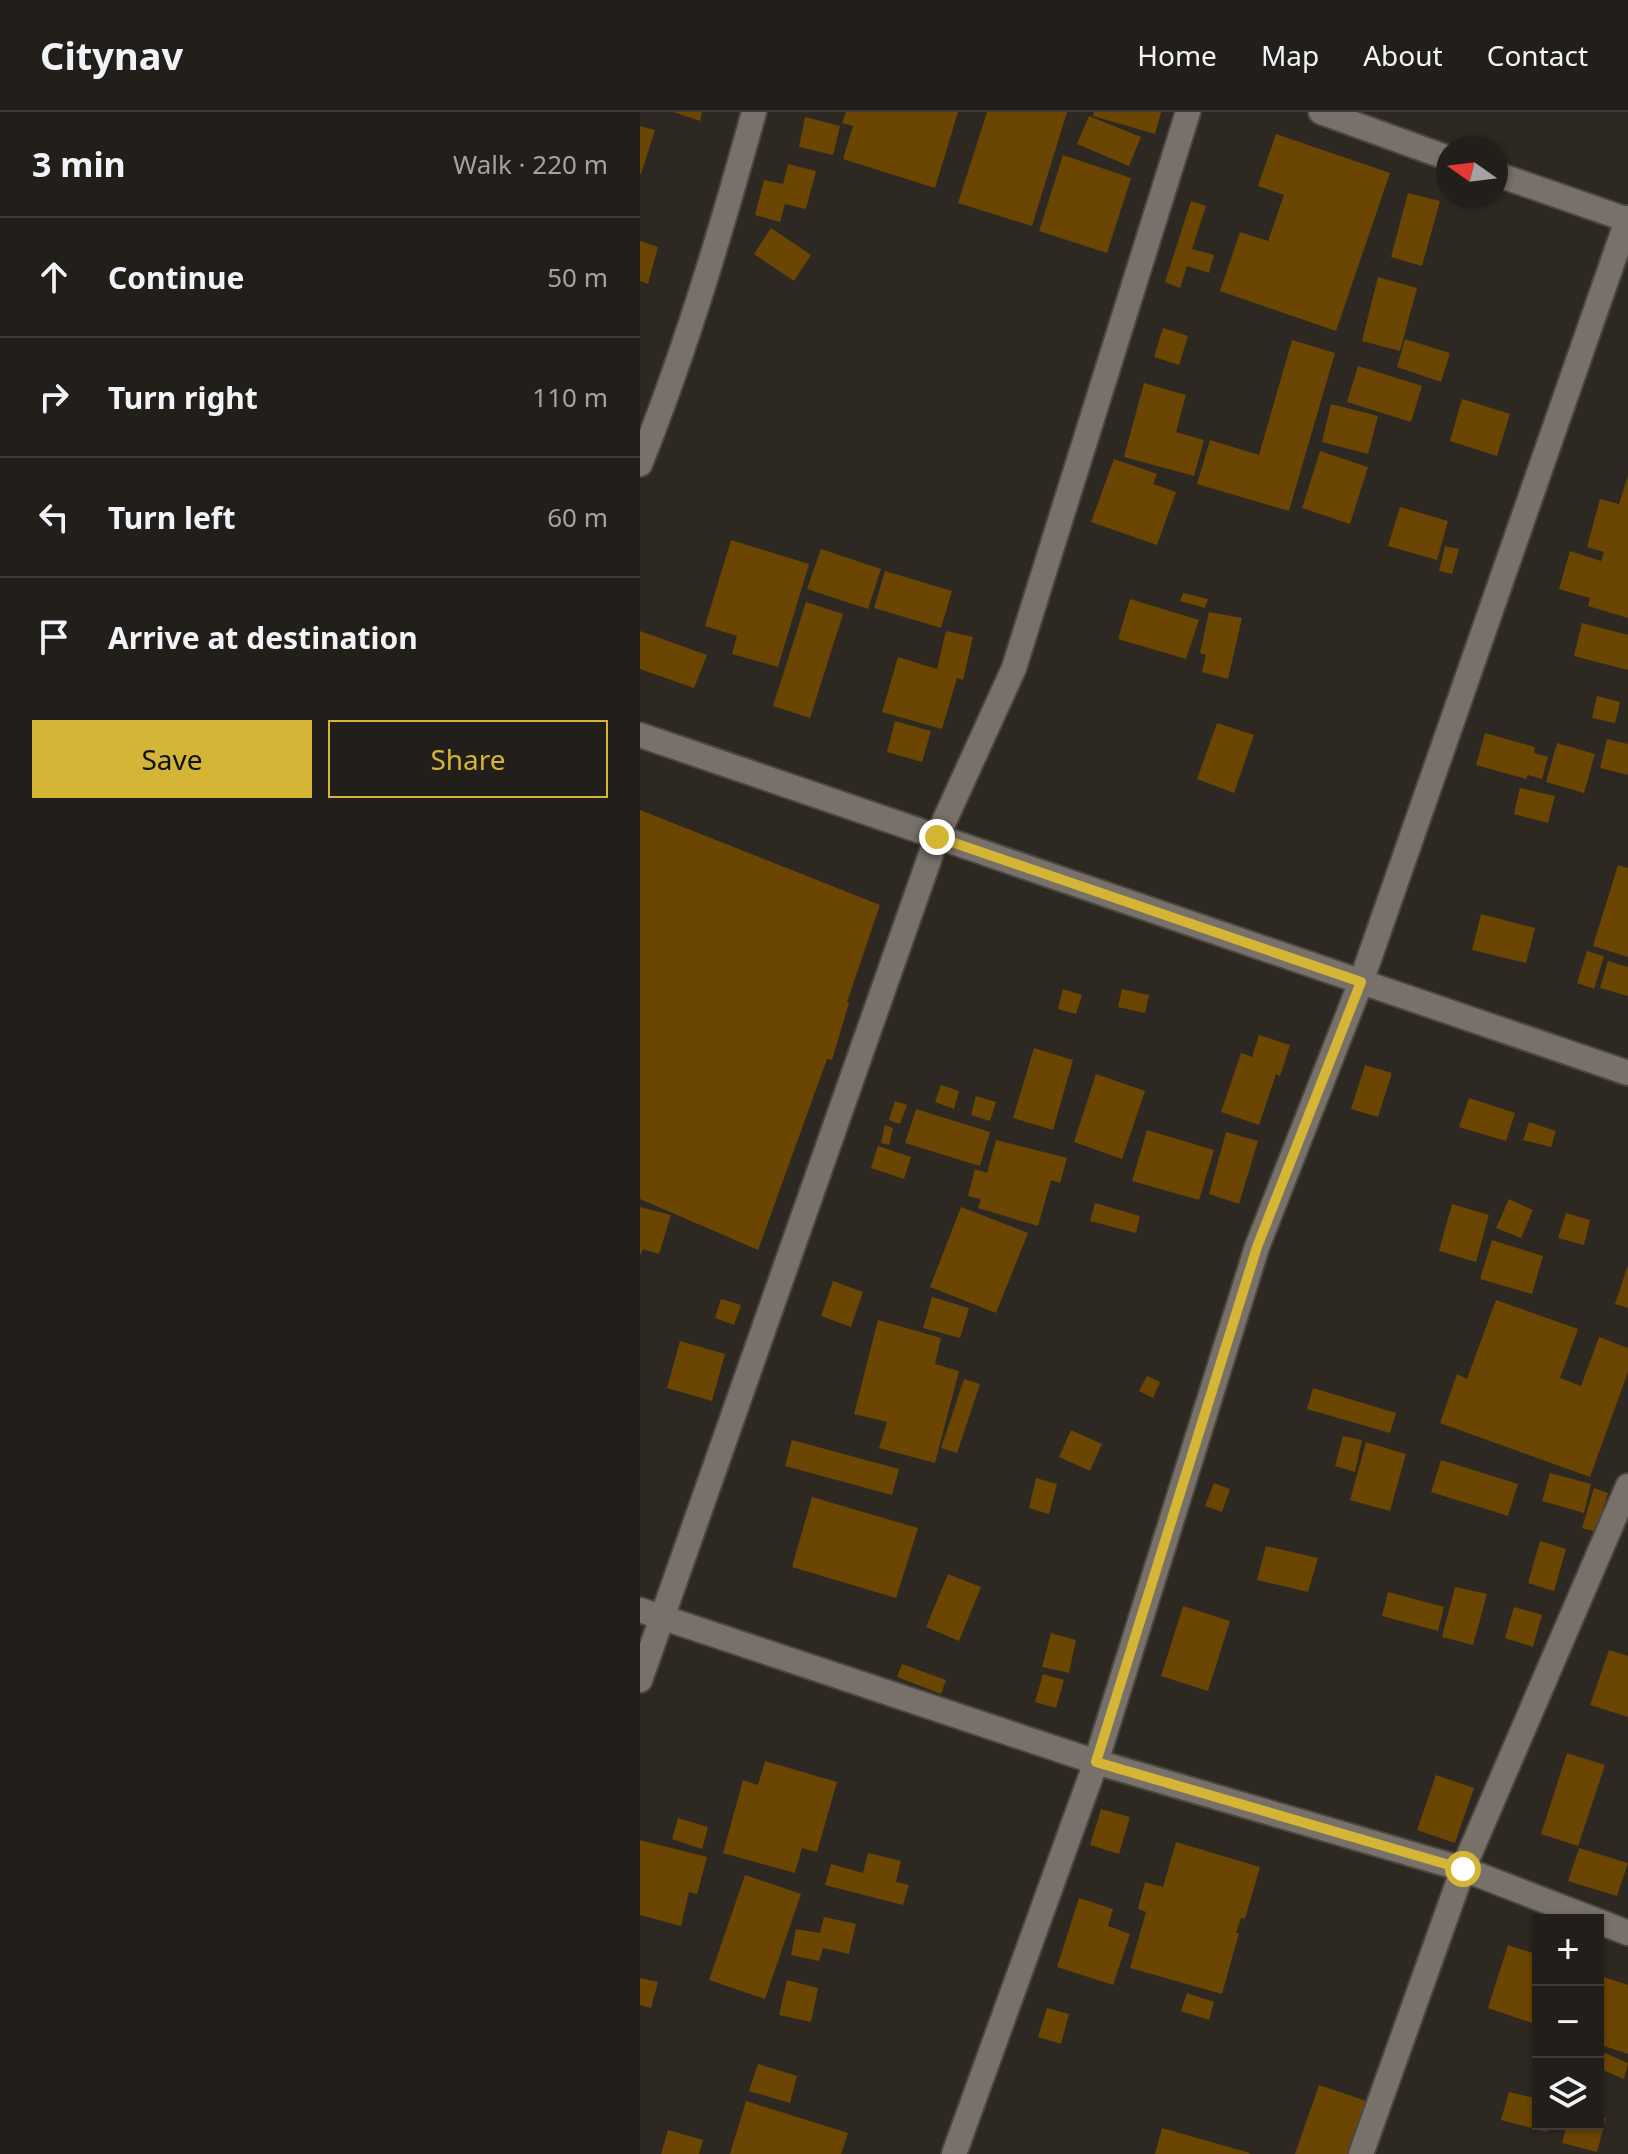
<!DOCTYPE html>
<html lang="en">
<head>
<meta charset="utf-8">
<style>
  :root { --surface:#221e19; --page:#2e2b26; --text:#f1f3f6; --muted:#a2a2a2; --line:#3f3c38; --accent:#d5b535 }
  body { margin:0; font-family:"Noto Sans",sans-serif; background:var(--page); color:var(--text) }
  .controls { position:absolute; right:24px; bottom:24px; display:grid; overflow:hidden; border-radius:0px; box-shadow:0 2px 6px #0004 }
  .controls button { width:72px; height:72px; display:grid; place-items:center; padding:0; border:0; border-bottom:2px solid var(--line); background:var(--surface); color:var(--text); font:40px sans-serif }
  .compass { position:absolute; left:796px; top:24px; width:72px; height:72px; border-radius:50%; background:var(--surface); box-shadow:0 2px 6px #0004; rotate:284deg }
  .stop { position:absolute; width:24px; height:24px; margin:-18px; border:6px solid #d5b535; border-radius:50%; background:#fff }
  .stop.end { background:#d5b535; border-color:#fff; box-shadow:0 2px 8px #0008 }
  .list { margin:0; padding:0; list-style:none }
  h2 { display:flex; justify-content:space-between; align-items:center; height:104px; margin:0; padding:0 32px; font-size:34px }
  h2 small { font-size:26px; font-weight:400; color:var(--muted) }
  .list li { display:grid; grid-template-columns:52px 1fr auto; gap:24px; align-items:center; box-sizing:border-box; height:120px; padding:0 32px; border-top:2px solid var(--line) }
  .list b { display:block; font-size:30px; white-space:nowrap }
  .list em { font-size:26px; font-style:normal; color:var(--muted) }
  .actions { display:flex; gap:16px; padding:24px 32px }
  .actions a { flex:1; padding:18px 0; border:2px solid var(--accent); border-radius:0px; text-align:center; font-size:28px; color:var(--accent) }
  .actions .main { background:var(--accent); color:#111 }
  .icon { flex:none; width:44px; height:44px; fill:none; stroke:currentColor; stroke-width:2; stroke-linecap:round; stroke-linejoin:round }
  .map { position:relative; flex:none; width:988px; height:2042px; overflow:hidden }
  header { display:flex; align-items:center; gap:48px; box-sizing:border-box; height:112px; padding:0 40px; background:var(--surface); border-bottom:2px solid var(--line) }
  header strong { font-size:38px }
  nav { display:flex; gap:44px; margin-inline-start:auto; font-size:28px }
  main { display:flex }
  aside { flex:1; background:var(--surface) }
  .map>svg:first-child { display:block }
  .building { fill:#6b4502 }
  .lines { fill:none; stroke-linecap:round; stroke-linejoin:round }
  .street-casing { stroke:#4b4740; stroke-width:28 }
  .street { stroke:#777169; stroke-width:24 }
  .route { stroke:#d5b535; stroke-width:10 }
</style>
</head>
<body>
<header>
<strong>Citynav</strong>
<nav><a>Home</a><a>Map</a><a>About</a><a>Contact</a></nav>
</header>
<main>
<aside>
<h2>3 min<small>Walk · 220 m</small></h2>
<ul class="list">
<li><svg class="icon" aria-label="ahead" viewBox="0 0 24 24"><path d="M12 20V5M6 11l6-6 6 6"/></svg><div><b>Continue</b></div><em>50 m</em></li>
<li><svg class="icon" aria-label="right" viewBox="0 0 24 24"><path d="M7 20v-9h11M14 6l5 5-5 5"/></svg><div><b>Turn right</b></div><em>110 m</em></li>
<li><svg class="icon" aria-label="left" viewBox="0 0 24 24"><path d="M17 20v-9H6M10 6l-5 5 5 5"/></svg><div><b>Turn left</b></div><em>60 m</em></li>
<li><svg class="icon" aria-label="arrive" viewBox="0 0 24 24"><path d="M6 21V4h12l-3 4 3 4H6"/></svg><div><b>Arrive at destination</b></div></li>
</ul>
<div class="actions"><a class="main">Save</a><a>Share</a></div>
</aside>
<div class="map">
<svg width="988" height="2042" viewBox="0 0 988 2042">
  <rect width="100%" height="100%" fill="#2d2821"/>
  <path class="building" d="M 33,0 L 62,0 L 60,9 Z
    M 206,0 L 318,0 L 295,76 L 203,47 L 213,14 L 202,11 Z
    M 347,0 L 427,0 L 392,114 L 318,91 Z
    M 454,0 L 521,0 L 515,22 L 453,4 Z
    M 449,4 L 501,25 L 489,54 L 437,32 Z
    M 165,5 L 200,14 L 193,43 L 159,35 Z
    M 0,14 L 15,18 L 1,62 L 0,62 Z
    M 636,22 L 750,61 L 696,219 L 580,179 L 600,120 L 628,129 L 644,83 L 618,74 Z
    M 423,43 L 491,66 L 467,141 L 399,119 Z
    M 148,52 L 176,59 L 166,97 L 145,92 L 140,110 L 115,103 L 124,68 L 143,72 Z
    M 768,81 L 800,89 L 782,154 L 751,145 Z
    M 551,89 L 566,94 L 552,137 L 574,143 L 569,161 L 547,154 L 540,176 L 525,170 Z
    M 131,116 L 171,143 L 154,169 L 114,142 Z
    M 0,129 L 18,135 L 8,172 L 0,169 Z
    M 738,165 L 777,176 L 760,239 L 722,229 Z
    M 523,216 L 548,224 L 539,253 L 514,245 Z
    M 765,227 L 810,241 L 801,270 L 757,255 Z
    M 652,228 L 695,241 L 649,399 L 557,372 L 570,328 L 619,343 Z
    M 718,254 L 782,274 L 771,310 L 707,290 Z
    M 504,271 L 546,283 L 536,320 L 564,328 L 554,364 L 484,345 Z
    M 822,287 L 870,302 L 857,344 L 810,329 Z
    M 691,292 L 738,304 L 728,342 L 682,330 Z
    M 680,339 L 728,355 L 710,412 L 662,396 Z
    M 474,347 L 517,362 L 513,372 L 536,380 L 517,433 L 451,410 Z
    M 988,364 L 988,506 L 948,494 L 950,486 L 919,477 L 930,439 L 961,449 L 964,440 L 947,435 L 960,387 L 979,392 Z
    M 760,395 L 808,409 L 797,448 L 748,434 Z
    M 91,428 L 169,452 L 138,555 L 92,542 L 97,524 L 65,514 Z
    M 805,434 L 819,437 L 812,462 L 799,459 Z
    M 181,437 L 241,457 L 228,497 L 167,477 Z
    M 245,459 L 312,479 L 301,516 L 234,496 Z
    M 543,481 L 568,487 L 565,496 L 540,489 Z
    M 490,487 L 559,508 L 546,547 L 478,527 Z
    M 166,490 L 203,502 L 170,606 L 133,594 Z
    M 569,500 L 602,506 L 588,567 L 562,560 L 566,543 L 560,541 Z
    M 942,511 L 988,523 L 988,558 L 934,544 Z
    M 0,519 L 67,543 L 54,576 L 0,557 Z
    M 306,519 L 333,525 L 323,568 L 317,566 L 302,617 L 242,600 L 258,545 L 297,557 Z
    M 957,584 L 980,590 L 975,611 L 952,606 Z
    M 255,609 L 291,619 L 282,650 L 247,640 Z
    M 577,611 L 614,623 L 594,681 L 557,667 Z
    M 845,621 L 895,635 L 894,641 L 908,645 L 902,667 L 888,663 L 886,667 L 836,653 Z
    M 967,627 L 988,632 L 988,663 L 960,656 Z
    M 917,631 L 955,642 L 944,681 L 906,670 Z
    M 880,676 L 915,684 L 908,711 L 874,702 Z
    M 0,698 L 240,793 L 207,890 L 209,891 L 192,948 L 187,947 L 118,1138 L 0,1087 Z
    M 978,753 L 988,756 L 988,845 L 953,834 Z
    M 841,802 L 895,816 L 886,851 L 832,838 Z
    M 947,839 L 964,844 L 954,877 L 937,871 Z
    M 968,849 L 988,855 L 988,884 L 960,876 Z
    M 423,877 L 442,883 L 436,902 L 418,897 Z
    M 482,877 L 509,883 L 505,901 L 478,895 Z
    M 619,923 L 650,933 L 640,964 L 636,962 L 619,1013 L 581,1000 L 601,941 L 612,945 Z
    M 394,936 L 433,948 L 413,1018 L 373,1006 Z
    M 725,953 L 752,961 L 738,1005 L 711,997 Z
    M 456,962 L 505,979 L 482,1047 L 434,1030 Z
    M 301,973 L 319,979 L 314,997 L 295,990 Z
    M 336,984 L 356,990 L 350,1009 L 331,1003 Z
    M 829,986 L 875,1001 L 866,1029 L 819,1015 Z
    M 255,989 L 267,993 L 260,1012 L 249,1008 Z
    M 276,997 L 350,1020 L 340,1054 L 265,1031 Z
    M 889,1010 L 916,1019 L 911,1035 L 883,1028 Z
    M 245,1013 L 253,1016 L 249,1033 L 241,1031 Z
    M 507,1018 L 574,1038 L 559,1088 L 492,1069 Z
    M 586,1020 L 618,1029 L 599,1092 L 569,1082 Z
    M 356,1028 L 427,1046 L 420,1071 L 411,1068 L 398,1114 L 338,1096 L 341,1087 L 328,1084 L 335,1057 L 347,1061 Z
    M 238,1034 L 271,1045 L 264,1067 L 231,1056 Z
    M 869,1087 L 893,1098 L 881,1126 L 856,1116 Z
    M 455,1091 L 500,1104 L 496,1121 L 450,1109 Z
    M 812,1092 L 849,1103 L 836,1150 L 799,1139 Z
    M 0,1095 L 31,1103 L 19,1142 L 3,1137 L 0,1143 Z
    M 321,1095 L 388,1121 L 356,1201 L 290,1175 Z
    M 926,1101 L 950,1108 L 944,1133 L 918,1126 Z
    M 852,1128 L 903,1144 L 892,1182 L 840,1167 Z
    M 988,1153 L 988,1196 L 975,1192 Z
    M 193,1169 L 223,1180 L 211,1215 L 181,1204 Z
    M 292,1185 L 329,1196 L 320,1226 L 283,1216 Z
    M 81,1187 L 101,1193 L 94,1213 L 75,1206 Z
    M 856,1188 L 938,1217 L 920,1266 L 941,1274 L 959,1225 L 988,1236 L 988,1260 L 950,1365 L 800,1311 L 817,1262 L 827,1267 Z
    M 238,1208 L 301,1226 L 295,1252 L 319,1259 L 295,1351 L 239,1336 L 247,1310 L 214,1302 Z
    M 40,1229 L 85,1242 L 72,1289 L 27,1276 Z
    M 507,1264 L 520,1270 L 513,1286 L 499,1279 Z
    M 324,1267 L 340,1272 L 317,1341 L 301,1336 Z
    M 673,1276 L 756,1301 L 750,1321 L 667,1297 Z
    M 431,1318 L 462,1332 L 450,1359 L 419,1345 Z
    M 703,1324 L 722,1328 L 715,1360 L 695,1354 Z
    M 152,1328 L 259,1357 L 252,1383 L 145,1354 Z
    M 726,1330 L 766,1342 L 750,1399 L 710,1388 Z
    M 801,1348 L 878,1372 L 868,1404 L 791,1380 Z
    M 910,1361 L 951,1372 L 944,1401 L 902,1389 Z
    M 396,1366 L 417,1372 L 409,1402 L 389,1396 Z
    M 574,1371 L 590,1377 L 582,1400 L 565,1394 Z
    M 954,1376 L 968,1381 L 956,1420 L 942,1416 Z
    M 172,1385 L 278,1416 L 256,1486 L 152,1455 Z
    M 900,1429 L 926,1437 L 914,1479 L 888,1471 Z
    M 626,1434 L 678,1446 L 668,1480 L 617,1468 Z
    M 308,1462 L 341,1475 L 319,1529 L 286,1515 Z
    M 815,1475 L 847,1482 L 833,1533 L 802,1525 Z
    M 748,1480 L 804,1495 L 798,1519 L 742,1504 Z
    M 543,1494 L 590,1509 L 568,1579 L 521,1564 Z
    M 874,1495 L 902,1503 L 893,1535 L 865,1526 Z
    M 411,1521 L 436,1528 L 429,1561 L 402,1555 Z
    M 969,1538 L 988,1544 L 988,1605 L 950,1593 Z
    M 262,1552 L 306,1568 L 301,1582 L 257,1565 Z
    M 403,1562 L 424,1568 L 416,1596 L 395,1590 Z
    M 927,1641 L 965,1653 L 938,1734 L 901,1722 Z
    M 125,1649 L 197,1670 L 177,1740 L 162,1736 L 155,1761 L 83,1741 L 103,1668 L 118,1673 Z
    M 796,1663 L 834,1676 L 815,1731 L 777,1718 Z
    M 461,1697 L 490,1705 L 479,1742 L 450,1733 Z
    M 38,1706 L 68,1715 L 62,1737 L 32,1727 Z
    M 0,1728 L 67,1745 L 57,1782 L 49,1780 L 41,1814 L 0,1803 Z
    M 536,1730 L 620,1755 L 605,1807 L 601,1806 L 596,1821 L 599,1821 L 582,1882 L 490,1856 L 506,1800 L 498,1797 L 505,1770 L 523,1775 Z
    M 939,1736 L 988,1751 L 977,1784 L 928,1769 Z
    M 228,1741 L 261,1749 L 256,1770 L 269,1773 L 263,1793 L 185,1773 L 191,1752 L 223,1761 Z
    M 105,1763 L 161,1782 L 125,1887 L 69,1868 Z
    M 439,1786 L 473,1797 L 468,1814 L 490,1822 L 473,1873 L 417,1855 Z
    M 184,1805 L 216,1812 L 209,1842 L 183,1836 L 179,1849 L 151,1843 L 156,1817 L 180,1821 Z
    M 868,1833 L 898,1843 L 898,1913 L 848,1896 Z
    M 958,1863 L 988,1873 L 988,1942 L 958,1932 Z
    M 0,1866 L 18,1870 L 11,1896 L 0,1893 Z
    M 147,1868 L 178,1876 L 171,1910 L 139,1903 Z
    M 547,1881 L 574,1890 L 569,1908 L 541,1899 Z
    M 407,1896 L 429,1902 L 421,1932 L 398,1925 Z
    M 958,1938 L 988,1951 L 984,1967 L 958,1956 Z
    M 118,1952 L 157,1964 L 150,1991 L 109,1979 Z
    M 679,1973 L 732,1991 L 715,2042 L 655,2042 Z
    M 869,1980 L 898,1987 L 898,2012 L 909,2012 L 907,2020 L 861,2008 Z
    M 106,1989 L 208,2021 L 201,2042 L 90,2042 Z
    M 958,2004 L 966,2006 L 957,2040 L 922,2031 L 927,2012 L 958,2012 Z
    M 522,2016 L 610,2041 L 610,2042 L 515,2042 Z
    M 28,2018 L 63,2028 L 59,2042 L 21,2042 Z"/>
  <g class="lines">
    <defs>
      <path id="street" d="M 681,0 L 808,46
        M 856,62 L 988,108
        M 0,352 C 46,237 81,119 114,0
        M 0,623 L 988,961
        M 0,1498 L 456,1650 L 823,1757 L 955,1808
        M 0,1568 L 297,725 L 374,556 L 548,0
        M 958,1809 L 988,1821
        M 314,2042 L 456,1650 L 617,1135 L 721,870 L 988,106
        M 721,2042 L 823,1757 L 988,1374"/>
    </defs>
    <use href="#street" class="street-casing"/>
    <use href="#street" class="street"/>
  </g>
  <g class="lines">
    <path class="route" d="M 297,725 L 721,870 L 617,1135 L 456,1650 L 823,1757"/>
  </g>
</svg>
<div class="controls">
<button>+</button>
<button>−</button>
<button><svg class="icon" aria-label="layers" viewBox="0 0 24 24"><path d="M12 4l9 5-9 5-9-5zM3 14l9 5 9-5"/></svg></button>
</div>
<svg class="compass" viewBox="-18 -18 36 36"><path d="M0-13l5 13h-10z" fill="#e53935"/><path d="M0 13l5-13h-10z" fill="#a2a2a2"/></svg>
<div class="stop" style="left:823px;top:1757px"></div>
<div class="stop end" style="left:297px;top:725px"></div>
</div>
</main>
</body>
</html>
